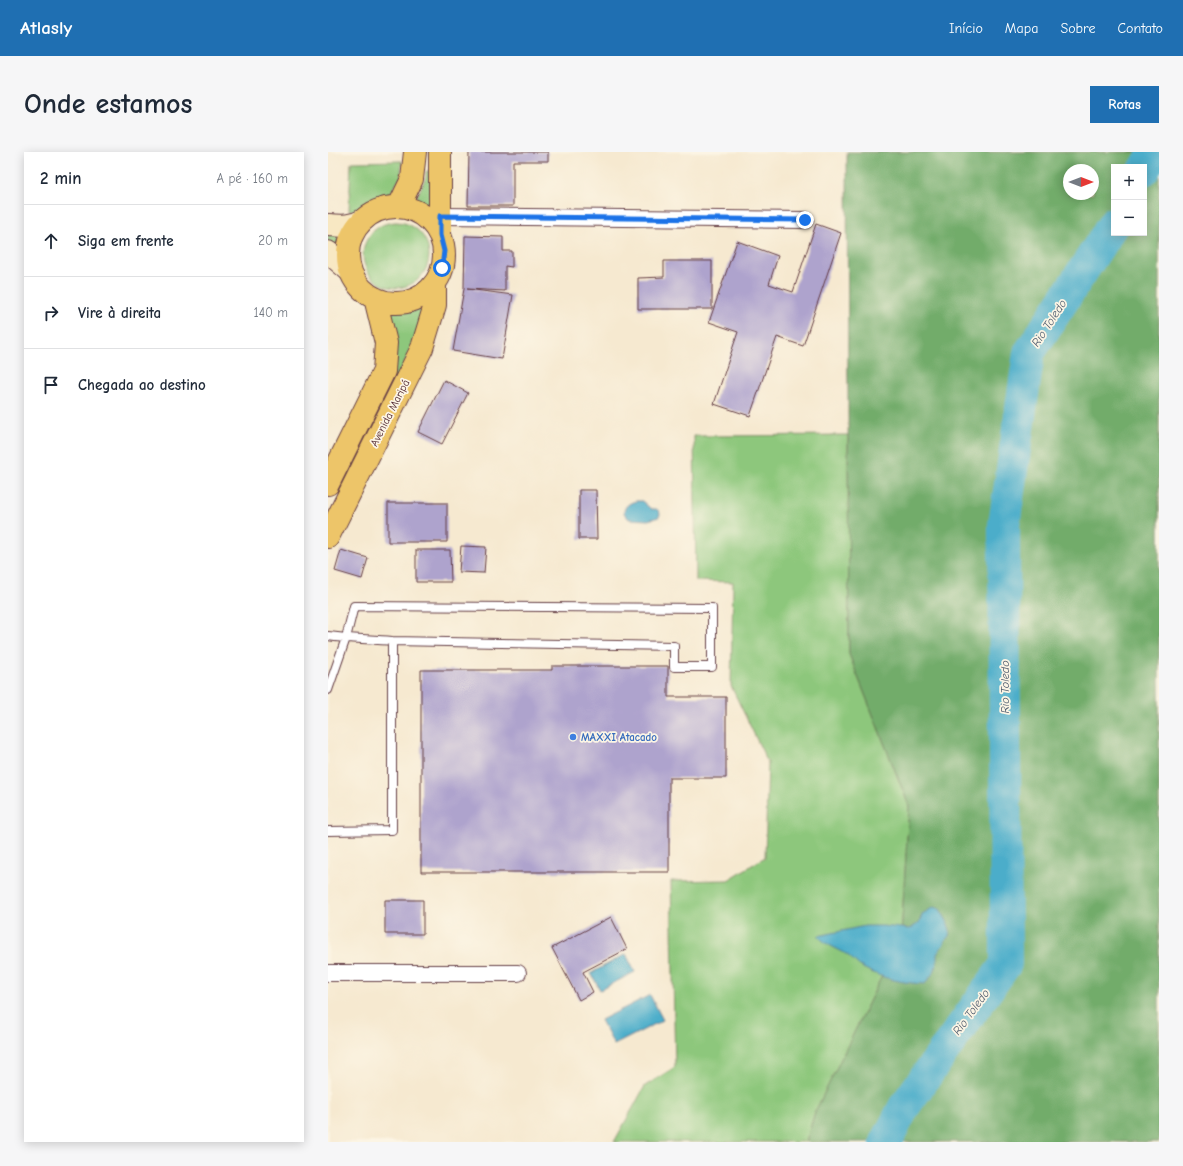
<!DOCTYPE html>
<html lang="pt">
<head>
<meta charset="utf-8">
<style>
  :root { --surface:#fff; --page:#f6f6f7; --text:#1f2937; --muted:#747a83; --line:#e0e1e3; --accent:#1f6fb2 }
  body { margin:0; font-family:"Comic Neue",sans-serif; background:var(--page); color:var(--text) }
  .controls { position:absolute; right:12px; top:12px; display:grid; overflow:hidden; border-radius:0px; box-shadow:0 2px 10px #0003 }
  .controls button { width:36px; height:36px; display:grid; place-items:center; padding:0; border:0; border-bottom:1px solid var(--line); background:var(--surface); color:var(--text); font:20px sans-serif }
  .compass { position:absolute; left:735px; top:12px; width:36px; height:36px; border-radius:50%; background:var(--surface); box-shadow:0 2px 10px #0003; rotate:90deg }
  .stop { position:absolute; width:12px; height:12px; margin:-9px; border:3px solid #1a73e8; border-radius:50%; background:#fff }
  .stop.end { background:#1a73e8; border-color:#fff; box-shadow:0 1px 4px #0008 }
  .list { margin:0; padding:0; list-style:none }
  h2 { display:flex; justify-content:space-between; align-items:center; height:52px; margin:0; padding:0 16px; font-size:17px }
  h2 small { font-size:13px; font-weight:400; color:var(--muted) }
  .list li { display:grid; grid-template-columns:26px 1fr auto; gap:12px; align-items:center; box-sizing:border-box; height:72px; padding:0 16px; border-top:1px solid var(--line) }
  .list b { display:block; font-size:15px; white-space:nowrap }
  .list em { font-size:13px; font-style:normal; color:var(--muted) }
  .icon { flex:none; width:22px; height:22px; fill:none; stroke:currentColor; stroke-width:2; stroke-linecap:round; stroke-linejoin:round }
  .map { position:relative; flex:none; width:831px; height:990px; overflow:hidden; border-radius:0px }
  header { display:flex; align-items:center; gap:24px; box-sizing:border-box; height:56px; padding:0 20px; background:var(--accent); color:#fff }
  header strong { font-size:19px }
  nav { display:flex; gap:22px; margin-inline-start:auto; font-size:14px }
  .intro { display:flex; align-items:center; justify-content:space-between; box-sizing:border-box; height:96px; padding:0 24px }
  h1 { margin:0; font-size:28px }
  .button { padding:10px 18px; border-radius:0px; background:var(--accent); color:#fff; font-size:14px; font-weight:700 }
  main { display:flex; gap:24px; padding:0 24px }
  aside { flex:1; background:var(--surface); border-radius:0px; box-shadow:0 2px 10px #0003 }
  .map>svg:first-child { display:block }
  .green { fill:#8dc77b; stroke:#6c7353 }
  .forest { fill:#72ac6b; stroke:#5e664b; fill-rule:evenodd }
  .water { fill:#4badca; stroke:#4a667a }
  .lines { fill:none; stroke-linecap:round; stroke-linejoin:round }
  .river { stroke:#4badca; stroke-width:32 }
  .building { fill:#aea3cd }
  .lane-casing { stroke:#643d44; stroke-width:10 }
  .street-casing { stroke:#643d44; stroke-width:18 }
  .secondary-casing { stroke:#643d44; stroke-width:24 }
  .primary-casing { stroke:#643d44; stroke-width:24 }
  .lane { stroke:#fff; stroke-width:8 }
  .street { stroke:#fff; stroke-width:16 }
  .secondary { stroke:#f8e8c3; stroke-width:22 }
  .primary { stroke:#edc569; stroke-width:22 }
  .route { stroke:#1a73e8; stroke-width:5 }
  .shop-dot { fill:#3f7fe0; stroke:#fcf5e5; stroke-width:1.5 }
  .labels { text-anchor:middle; dominant-baseline:central; stroke-width:3.5; stroke-linejoin:round; paint-order:stroke }
  .street-label { font-size:11px; fill:#4a1f2b; stroke:#fcf5e5 }
  .shop-label { font-size:11px; font-weight:bold; fill:#366cbe; stroke:#fcf5e5; text-anchor:start }
  .water-label { font-size:12px; font-style:italic; fill:#4a586b; stroke:#fcf5e5 }
</style>
</head>
<body>
<header>
<strong>Atlasly</strong>
<nav><a>Início</a><a>Mapa</a><a>Sobre</a><a>Contato</a></nav>
</header>
<div class="intro"><h1>Onde estamos</h1><a class="button">Rotas</a></div>
<main>
<aside>
<h2>2 min<small>A pé · 160 m</small></h2>
<ul class="list">
<li><svg class="icon" aria-label="ahead" viewBox="0 0 24 24"><path d="M12 20V5M6 11l6-6 6 6"/></svg><div><b>Siga em frente</b></div><em>20 m</em></li>
<li><svg class="icon" aria-label="right" viewBox="0 0 24 24"><path d="M7 20v-9h11M14 6l5 5-5 5"/></svg><div><b>Vire à direita</b></div><em>140 m</em></li>
<li><svg class="icon" aria-label="arrive" viewBox="0 0 24 24"><path d="M6 21V4h12l-3 4 3 4H6"/></svg><div><b>Chegada ao destino</b></div></li>
</ul>
</aside>
<div class="map">
<svg width="831" height="990" viewBox="0 0 831 990">
  <rect width="100%" height="100%" fill="#fcf5e5"/>
  <filter id="ink" filterUnits="userSpaceOnUse"><feTurbulence type="fractalNoise" baseFrequency=".025" numOctaves="2"/><feDisplacementMap in="SourceGraphic" scale="8" xChannelSelector="R" yChannelSelector="G"/><feConvolveMatrix kernelMatrix="1 2 1 2 8 2 1 2 1" color-interpolation-filters="sRGB"/></filter>
  <filter id="wash" filterUnits="userSpaceOnUse"><feTurbulence type="fractalNoise" baseFrequency=".012" numOctaves="4" result="noise"/><feDisplacementMap in="SourceGraphic" scale="16" xChannelSelector="R" yChannelSelector="G"/><feGaussianBlur stdDeviation="0.9" result="paint"/><feColorMatrix in="noise" values="0 0 0 0 0 0 0 0 0 0 0 0 0 0 0 0 0 1.4 0 .05"/><feComposite in="paint" operator="in"/></filter>
  <g filter="url(#wash)">
    <rect width="100%" height="100%" fill="#f6e9d0"/>
    <path class="green" d="M 74,9 L 73,25 L 62,42 L 45,56 L 37,59 L 21,59 L 23,10 Z
      M 98,19 L 103,19 L 102,64 L 89,54 L 85,53 L 98,25 Z
      M35 103a33 33 0 1 1 66 0a33 33 0 1 1-66 0Z
      M 0,82 L 21,82 L 18,88 L 16,102 L 0,90 Z
      M 99,149 L 85,193 L 63,238 L 58,234 L 58,157 C 73,159 86,157 99,149 Z
      M 520,283 L 521,502 L 581,654 L 573,785 L 487,960 L 478,990 L 286,990 L 317,934 L 347,915 L 343,729 L 400,728 L 437,705 L 440,611 L 403,534 L 405,430 L 368,429 L 366,284 Z"/>
    <path class="forest" d="M 519,0 L 831,0 L 831,990 L 478,990 L 487,960 L 573,785 L 581,654 L 521,502 ZM 786,15 L 816,15 L 816,81 L 786,81 ZM 741,18 L 765,18 L 765,42 L 741,42 Z"/>
    <path class="water" d="M 308,349 L 314,349 L 323,357 C 328,357 330,356 332,362 L 331,365 L 320,368 L 301,367 L 296,361 C 296,354 301,351 308,349 Z
      M 606,755 L 612,757 L 619,769 L 622,778 L 621,784 L 609,802 L 609,811 L 606,820 L 597,832 C 573,831 556,827 535,816 C 528,812 524,806 518,802 C 507,795 499,794 490,784 L 537,774 L 555,774 L 582,777 L 591,771 L 594,762 Z
      M 298,802 L 307,820 L 272,838 L 263,821 Z
      M 322,843 L 335,868 L 286,893 L 273,868 Z"/>
    <g class="lines">
      <path class="river" d="M 816,18 L 827,0
        M 558,990 L 576,955 L 678,812 L 676,373 L 701,201 L 786,71"/>
    </g>
    <g id="blocks">
      <path class="building" d="M 141,0 L 220,0 L 220,9 L 185,9 L 185,54 L 140,54 Z
        M 488,72 L 513,81 L 475,194 L 449,185 L 422,264 L 386,252 L 410,180 L 381,170 L 409,89 L 450,104 L 441,132 L 465,140 Z
        M 137,84 L 175,85 L 175,99 L 184,99 L 184,115 L 177,114 L 177,139 L 139,137 L 185,143 L 174,207 L 125,199 L 136,137 Z
        M 336,109 L 384,109 L 384,157 L 310,157 L 310,126 L 336,125 Z
        M 116,228 L 140,241 L 114,292 L 90,280 Z
        M 251,338 L 268,338 L 269,387 L 251,387 Z
        M 60,351 L 119,351 L 119,390 L 60,390 Z
        M 133,394 L 158,395 L 156,421 L 131,420 Z
        M 13,398 L 40,406 L 34,427 L 7,419 Z
        M 88,398 L 122,398 L 123,430 L 88,430 Z
        M 224,514 L 340,514 L 340,545 L 398,545 L 398,626 L 341,626 L 341,720 L 93,720 L 93,518 L 224,518 Z
        M 57,748 L 95,748 L 95,782 L 57,782 Z
        M 283,765 L 299,797 L 255,820 L 265,840 L 251,848 L 224,796 Z"/>
    </g>
  </g>
  <g filter="url(#ink)">
    <use href="#blocks" fill-opacity="0" stroke="#643d44" stroke-width="1"/>
    <g class="lines">
      <defs>
        <path id="lane" d="M 0,484 C 21,487 43,487 64,489 L 346,494 L 346,515 L 384,515 L 384,456 L 26,454 L 18,486 L 0,538
          M 0,679 L 64,678 L 64,489"/>
        <path id="street" d="M 112,64 L 477,68
          M 0,821 L 190,821"/>
        <path id="secondary" d="M 0,73 C 13,74 24,75 35,68
          M 0,100 L 22,119"/>
        <path id="primary" d="M 71,54 L 84,27 L 87,0
          M20 103a48 48 0 1 1 96 0a48 48 0 1 1-96 0Z
          M 112,83 L 112,0
          M 0,332 L 56,219 L 58,191 L 47,146
          M 0,385 L 94,196 L 107,153 L 107,131"/>
      </defs>
      <use href="#lane" class="lane-casing"/>
      <use href="#street" class="street-casing"/>
      <use href="#secondary" class="secondary-casing"/>
      <use href="#primary" class="primary-casing"/>
      <use href="#lane" class="lane"/>
      <use href="#street" class="street"/>
      <use href="#secondary" class="secondary"/>
      <use href="#primary" class="primary"/>
    </g>
  </g>
  <g class="lines" filter="url(#ink)">
    <path class="route" d="M 114,116 L 116,99 L 112,83 L 112,64 L 477,68"/>
  </g>
  <circle class="shop-dot" cx="245" cy="585" r="4"/>
  <g class="labels">
    <g class="street-label">
      <text transform="translate(62 261) rotate(-63)">Avenida Maripá</text>
    </g>
    <g class="shop-label">
      <text x="253" y="585">MAXXI Atacado</text>
    </g>
    <g class="water-label">
      <text transform="translate(721 171) rotate(-57)">Rio Toledo</text>
      <text transform="translate(677 535) rotate(-90)">Rio Toledo</text>
      <text transform="translate(643 860) rotate(-54)">Rio Toledo</text>
    </g>
  </g>
</svg>
<div class="controls">
<button>+</button>
<button>−</button>
</div>
<svg class="compass" viewBox="-18 -18 36 36"><path d="M0-13l5 13h-10z" fill="#e53935"/><path d="M0 13l5-13h-10z" fill="#747a83"/></svg>
<div class="stop" style="left:114px;top:116px"></div>
<div class="stop end" style="left:477px;top:68px"></div>
</div>
</main>
</body>
</html>
